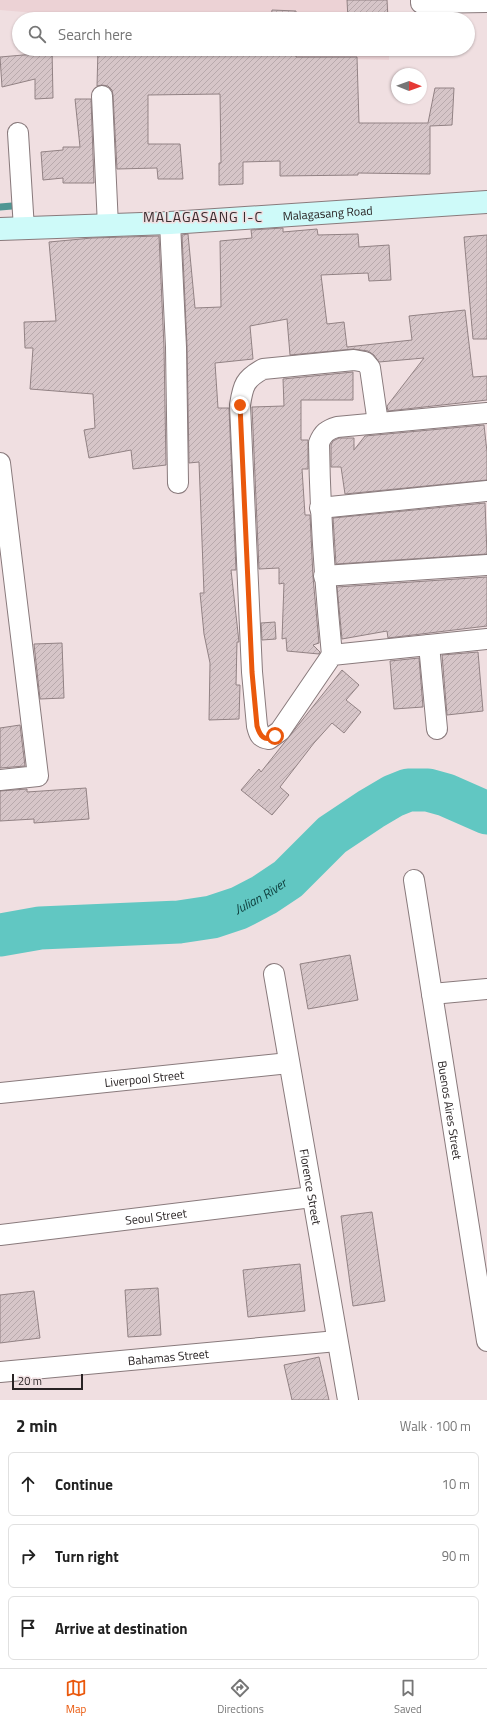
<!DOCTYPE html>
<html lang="en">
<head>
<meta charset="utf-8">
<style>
  :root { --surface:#fff; --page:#f2f2f2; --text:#222; --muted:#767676; --line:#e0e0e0; --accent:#ea580c }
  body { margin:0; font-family:"Titillium Web",sans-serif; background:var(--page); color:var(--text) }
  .compass { position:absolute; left:391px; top:68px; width:36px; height:36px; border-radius:50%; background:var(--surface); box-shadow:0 1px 3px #0004; rotate:91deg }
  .scale { position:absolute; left:12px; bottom:10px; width:71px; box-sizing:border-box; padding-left:4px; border:2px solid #292324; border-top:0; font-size:11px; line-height:14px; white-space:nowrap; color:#292324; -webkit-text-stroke:3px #f0dfe1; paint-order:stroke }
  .stop { position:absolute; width:12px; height:12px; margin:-9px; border:3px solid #ea580c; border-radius:50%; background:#fff }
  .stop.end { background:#ea580c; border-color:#fff; box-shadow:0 1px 4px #0008 }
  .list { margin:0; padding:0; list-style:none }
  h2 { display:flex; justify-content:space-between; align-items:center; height:52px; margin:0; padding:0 16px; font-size:17px }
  h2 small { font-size:13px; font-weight:400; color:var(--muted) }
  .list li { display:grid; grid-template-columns:26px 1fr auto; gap:12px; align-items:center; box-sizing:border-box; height:64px; margin:0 8px 8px; padding:0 8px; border:1px solid var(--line); border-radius:6px }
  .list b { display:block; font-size:15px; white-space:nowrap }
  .list em { font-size:13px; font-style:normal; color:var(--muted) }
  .icon { flex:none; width:22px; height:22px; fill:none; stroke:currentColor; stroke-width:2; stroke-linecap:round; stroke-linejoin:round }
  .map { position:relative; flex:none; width:487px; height:1400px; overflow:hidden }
  .search { position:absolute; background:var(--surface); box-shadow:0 1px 3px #0004; left:12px; right:12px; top:12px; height:44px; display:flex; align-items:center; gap:10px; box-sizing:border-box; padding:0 14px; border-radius:22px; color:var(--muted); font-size:15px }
  .sheet { height:268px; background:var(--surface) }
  nav { display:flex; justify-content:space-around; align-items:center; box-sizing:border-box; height:56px; border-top:1px solid var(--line); background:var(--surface); font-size:11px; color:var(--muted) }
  nav a { display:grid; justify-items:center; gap:2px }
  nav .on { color:var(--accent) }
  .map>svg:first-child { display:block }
  .built { fill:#ecd2d5 }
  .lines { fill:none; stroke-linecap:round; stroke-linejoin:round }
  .stream { stroke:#509693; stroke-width:7 }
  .river { stroke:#61c7c2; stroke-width:43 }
  .building { fill:url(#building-hatch); stroke:#928284 }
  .street-casing { stroke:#897a7c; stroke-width:22 }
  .secondary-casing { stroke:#897a7c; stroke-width:24 }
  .street { stroke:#fff; stroke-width:20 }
  .secondary { stroke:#cefaf9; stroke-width:22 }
  .route { stroke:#ea580c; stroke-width:5 }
  .labels { text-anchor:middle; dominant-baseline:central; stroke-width:3; stroke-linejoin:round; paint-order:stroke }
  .street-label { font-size:12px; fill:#292324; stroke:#f0dfe1 }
  .water-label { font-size:13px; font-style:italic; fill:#0e3e3c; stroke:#f0dfe1 }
  .quarter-label { font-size:14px; letter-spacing:1px; fill:#392c2e; stroke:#f0dfe1 }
</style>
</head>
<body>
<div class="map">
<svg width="487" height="1400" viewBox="0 0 487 1400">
  <defs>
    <pattern id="building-hatch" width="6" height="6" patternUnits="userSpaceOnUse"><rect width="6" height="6" fill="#d6c5c8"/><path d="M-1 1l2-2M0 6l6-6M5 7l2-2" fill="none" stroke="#b8a9ac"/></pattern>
  </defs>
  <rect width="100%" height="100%" fill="#f0dfe1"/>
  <path class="built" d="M 0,0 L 388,0 L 389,19 L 107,19 L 0,10 Z
    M 207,49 L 389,49 L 389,60 L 207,55 Z"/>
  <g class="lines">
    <path class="stream" d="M 0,207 L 12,206"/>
    <path class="river" id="s1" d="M 0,935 L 40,928 L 179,922 L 212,917 L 239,908 L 264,895 L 288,879 L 332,835 L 371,809 L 393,796 L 408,790 L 428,790 L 446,795 L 487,813"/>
  </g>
  <path class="building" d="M 347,0 L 387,0 L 388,19 L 348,19 Z
    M 272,10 L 296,11 L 296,19 L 271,19 Z
    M 35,49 L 52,49 L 53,98 L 35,99 L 35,79 L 2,87 L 0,57 L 35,54 Z
    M 98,49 L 199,49 L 199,52 L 270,53 L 270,49 L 296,49 L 296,57 L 357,57 L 359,123 L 428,123 L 435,88 L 454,88 L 452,125 L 430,126 L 430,174 L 358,173 L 358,175 L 280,176 L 280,161 L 243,162 L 243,184 L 219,185 L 219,163 L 221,163 L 220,94 L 148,95 L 148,144 L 180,144 L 183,179 L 158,179 L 157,168 L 117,169 L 113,95 L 112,90 L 108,86 L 102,85 L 97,86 Z
    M 75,99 L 91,99 L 94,183 L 63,183 L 63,178 L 43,180 L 41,152 L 63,150 L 63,147 L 80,147 Z
    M 283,228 L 283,232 L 317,229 L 318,235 L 358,234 L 359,247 L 389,245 L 391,280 L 369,281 L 368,273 L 321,275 L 327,324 L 344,322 L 347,347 L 412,340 L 409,316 L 465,310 L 473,377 L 487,376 L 487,400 L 388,411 L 387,406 L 424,358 L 379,362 L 374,355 L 368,351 L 353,349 L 290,355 L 287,319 L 250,326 L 253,359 L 215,363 L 218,408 L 229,408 L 236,570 L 231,570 L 239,642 L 237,642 L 236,685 L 240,685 L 239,719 L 209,720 L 210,663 L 204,634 L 200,593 L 204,593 L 199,462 L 189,463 L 187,346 L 182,235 L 188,234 L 195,308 L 221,307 L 220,241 L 252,238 L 251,230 Z
    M 487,235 L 487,339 L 473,339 L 464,237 Z
    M 159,236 L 164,347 L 166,465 L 133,469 L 131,450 L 89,458 L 84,430 L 95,428 L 93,394 L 30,389 L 33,348 L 25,348 L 24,322 L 56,321 L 49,242 L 92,238 Z
    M 353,372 L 353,400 L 301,400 L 301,440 L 308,440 L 308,469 L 302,469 L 305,515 L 310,515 L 313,577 L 319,643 L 313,645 L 320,652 L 319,654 L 287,651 L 286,638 L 282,639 L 284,583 L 279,584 L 279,568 L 259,569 L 252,407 L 284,406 L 283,379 Z
    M 484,425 L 487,452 L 487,480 L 345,494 L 341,467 L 331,467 L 331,445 L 333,441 L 339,438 L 354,438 L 354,450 L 365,436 Z
    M 485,503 L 487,554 L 336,564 L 333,518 Z
    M 487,577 L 487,626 L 388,638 L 387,631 L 342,639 L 337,587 Z
    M 275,622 L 276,639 L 262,640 L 261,623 Z
    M 62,643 L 64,698 L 40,699 L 34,644 Z
    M 478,652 L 483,711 L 447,715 L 442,655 Z
    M 419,658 L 423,707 L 394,709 L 390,661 Z
    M 342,670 L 359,685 L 346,700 L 361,712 L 344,733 L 332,723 L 314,743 L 280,787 L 289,795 L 272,815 L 241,790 L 259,769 L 261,772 Z
    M 20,725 L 25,766 L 0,768 L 0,728 Z
    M 86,788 L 89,819 L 34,823 L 34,819 L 0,821 L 0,791 L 27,789 L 27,792 Z
    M 350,955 L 358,1000 L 308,1009 L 300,964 Z
    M 372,1212 L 385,1301 L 353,1306 L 341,1216 Z
    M 300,1264 L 305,1311 L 248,1317 L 243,1270 Z
    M 158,1288 L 161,1335 L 128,1337 L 125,1290 Z
    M 34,1291 L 40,1338 L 0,1343 L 0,1295 Z
    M 319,1357 L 329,1400 L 292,1400 L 284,1365 Z"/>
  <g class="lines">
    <defs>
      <g id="street">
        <path d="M 421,0 L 421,3 L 487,2"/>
        <path d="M 102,96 L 108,226"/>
        <path d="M 18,133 L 24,229"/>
        <path d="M 170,223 L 176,347 L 178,483"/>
        <path d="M 378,423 L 370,368 L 365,362 L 354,360 L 263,369 C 245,379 243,385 240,405 L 252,672 L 257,726 C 259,734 260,738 269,739 L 280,731 L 332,655 L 487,639"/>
        <path d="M 0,463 L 38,776 L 0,780"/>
        <path d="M 320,508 L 487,491"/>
        <path d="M 324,576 L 487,565"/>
        <path d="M 429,645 L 437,729"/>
        <path d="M 332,655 C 325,584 320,514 319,443 C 323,433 327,430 337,427 L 487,413"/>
        <path id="s2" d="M 414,880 L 487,1341"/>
        <path id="s3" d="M 274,974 L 348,1400"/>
        <path d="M 432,994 L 487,989"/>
        <path id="s4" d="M 0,1093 L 289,1063"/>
        <path id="s5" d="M 0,1235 L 312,1197"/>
        <path id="s6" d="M 0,1372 L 337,1341"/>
      </g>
      <g id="secondary">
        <path id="s7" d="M 0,229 L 170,223 L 487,202"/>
      </g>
    </defs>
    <use href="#street" class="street-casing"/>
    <use href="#secondary" class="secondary-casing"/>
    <use href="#street" class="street"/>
    <use href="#secondary" class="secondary"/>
  </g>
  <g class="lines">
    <path class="route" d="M 240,405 L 252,672 L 257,726 C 260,736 264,742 275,736"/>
  </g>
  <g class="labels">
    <g class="street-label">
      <text stroke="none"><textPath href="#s7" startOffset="328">Malagasang Road</textPath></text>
      <text stroke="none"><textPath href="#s4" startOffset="145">Liverpool Street</textPath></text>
      <text stroke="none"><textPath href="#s2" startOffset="233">Buenos Aires Street</textPath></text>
      <text stroke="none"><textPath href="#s3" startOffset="216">Florence Street</textPath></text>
      <text stroke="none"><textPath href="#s5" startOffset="157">Seoul Street</textPath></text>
      <text stroke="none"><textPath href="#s6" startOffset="169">Bahamas Street</textPath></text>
    </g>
    <g class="water-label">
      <text stroke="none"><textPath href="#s1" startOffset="266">Julian River</textPath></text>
    </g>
    <g class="quarter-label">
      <text x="203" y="216">MALAGASANG I-C</text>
    </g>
  </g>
</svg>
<svg class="compass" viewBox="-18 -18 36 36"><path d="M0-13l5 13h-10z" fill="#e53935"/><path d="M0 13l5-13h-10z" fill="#767676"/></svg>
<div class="scale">20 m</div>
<div class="stop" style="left:275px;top:736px"></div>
<div class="stop end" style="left:240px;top:405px"></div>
<div class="search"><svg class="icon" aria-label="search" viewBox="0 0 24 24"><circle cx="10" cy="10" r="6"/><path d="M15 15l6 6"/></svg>Search here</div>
</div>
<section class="sheet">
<h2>2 min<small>Walk · 100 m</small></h2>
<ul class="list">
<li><svg class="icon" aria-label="ahead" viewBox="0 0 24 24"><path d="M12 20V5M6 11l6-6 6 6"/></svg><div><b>Continue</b></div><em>10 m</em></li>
<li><svg class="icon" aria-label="right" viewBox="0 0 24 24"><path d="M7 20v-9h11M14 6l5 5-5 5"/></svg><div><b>Turn right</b></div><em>90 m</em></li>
<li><svg class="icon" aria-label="arrive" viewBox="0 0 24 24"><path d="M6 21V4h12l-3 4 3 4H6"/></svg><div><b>Arrive at destination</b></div></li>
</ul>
</section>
<nav>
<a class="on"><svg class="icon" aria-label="map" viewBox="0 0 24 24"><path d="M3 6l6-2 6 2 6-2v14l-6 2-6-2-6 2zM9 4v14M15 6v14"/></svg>Map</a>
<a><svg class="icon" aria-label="directions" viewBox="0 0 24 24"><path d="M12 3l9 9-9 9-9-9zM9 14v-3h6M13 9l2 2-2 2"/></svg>Directions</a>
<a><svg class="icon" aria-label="saved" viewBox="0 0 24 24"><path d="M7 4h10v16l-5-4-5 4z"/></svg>Saved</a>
</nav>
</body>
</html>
